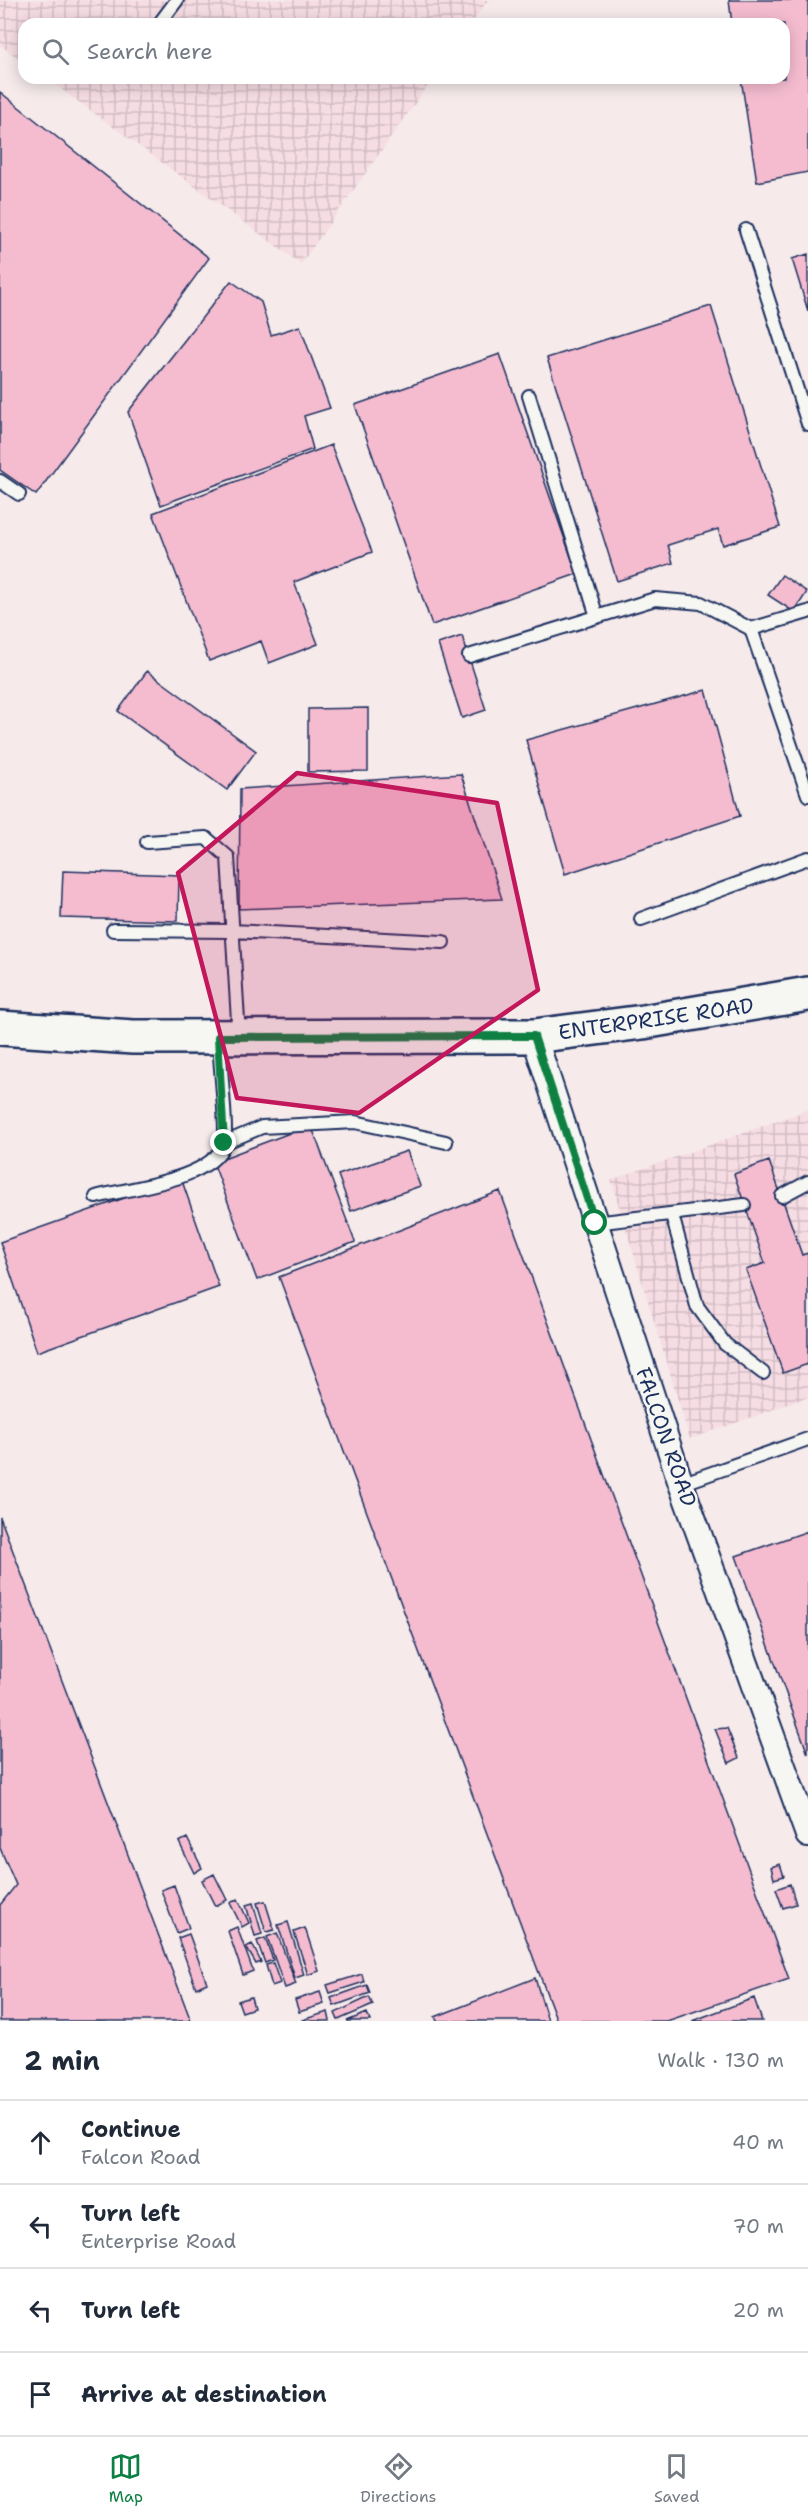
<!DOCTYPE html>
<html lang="en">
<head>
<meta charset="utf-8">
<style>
  :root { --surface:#fff; --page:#f6f6f7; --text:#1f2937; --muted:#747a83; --line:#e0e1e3; --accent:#0b8043 }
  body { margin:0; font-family:"Shantell Sans",sans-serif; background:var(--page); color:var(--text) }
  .stop { position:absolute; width:18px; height:18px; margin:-14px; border:4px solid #0b8043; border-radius:50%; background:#fff }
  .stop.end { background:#0b8043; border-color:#fff; box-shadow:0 2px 6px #0008 }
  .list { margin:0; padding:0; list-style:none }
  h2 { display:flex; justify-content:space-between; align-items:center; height:78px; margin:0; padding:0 24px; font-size:26px }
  h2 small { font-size:20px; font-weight:400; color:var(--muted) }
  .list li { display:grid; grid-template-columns:39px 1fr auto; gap:18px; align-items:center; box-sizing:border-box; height:84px; padding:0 24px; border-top:2px solid var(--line) }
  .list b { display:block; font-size:22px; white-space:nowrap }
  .list p { margin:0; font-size:20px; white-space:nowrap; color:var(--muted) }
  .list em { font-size:20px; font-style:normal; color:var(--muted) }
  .icon { flex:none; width:33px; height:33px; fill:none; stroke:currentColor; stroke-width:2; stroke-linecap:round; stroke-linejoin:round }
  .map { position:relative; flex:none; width:808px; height:2021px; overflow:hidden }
  .search { position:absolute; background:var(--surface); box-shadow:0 3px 15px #0003; left:18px; right:18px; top:18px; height:66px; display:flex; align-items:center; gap:15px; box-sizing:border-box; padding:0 21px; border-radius:18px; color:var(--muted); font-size:22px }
  .sheet { height:414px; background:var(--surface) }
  nav { display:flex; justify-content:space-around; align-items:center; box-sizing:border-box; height:84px; border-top:2px solid var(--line); background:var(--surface); font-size:16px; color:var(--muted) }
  nav a { display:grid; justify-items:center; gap:3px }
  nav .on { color:var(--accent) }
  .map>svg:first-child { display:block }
  .industrial { fill:url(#industrial-grid) }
  .building { fill:#f5bcd0; stroke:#1b2f5e; stroke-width:1.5 }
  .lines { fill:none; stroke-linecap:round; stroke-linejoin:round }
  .service-casing { stroke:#1b2f5e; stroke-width:16 }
  .minor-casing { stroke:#1b2f5e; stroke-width:28 }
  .secondary-casing { stroke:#1b2f5e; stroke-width:38 }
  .service { stroke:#f6f6f2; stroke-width:12 }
  .minor { stroke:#f6f6f2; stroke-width:24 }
  .secondary { stroke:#f6f6f2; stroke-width:33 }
  .route { stroke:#0b8043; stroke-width:8 }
  .marked { fill:#c2185b; fill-opacity:0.2; stroke:#c2185b; stroke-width:4.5; stroke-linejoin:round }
  .labels { text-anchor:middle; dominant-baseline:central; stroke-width:5; stroke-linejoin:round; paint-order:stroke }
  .street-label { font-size:21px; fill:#1b2f5e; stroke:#f6f6f2 }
</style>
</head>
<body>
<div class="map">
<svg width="808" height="2021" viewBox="0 0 808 2021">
  <defs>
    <pattern id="industrial-grid" width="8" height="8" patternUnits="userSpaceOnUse" patternTransform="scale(1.5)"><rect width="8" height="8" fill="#f6dce3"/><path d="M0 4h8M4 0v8" fill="none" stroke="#d2bdc5"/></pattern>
  </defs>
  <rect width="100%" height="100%" fill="#f6eaeb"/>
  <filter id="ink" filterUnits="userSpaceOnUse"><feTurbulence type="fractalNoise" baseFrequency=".0167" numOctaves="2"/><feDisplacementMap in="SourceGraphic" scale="12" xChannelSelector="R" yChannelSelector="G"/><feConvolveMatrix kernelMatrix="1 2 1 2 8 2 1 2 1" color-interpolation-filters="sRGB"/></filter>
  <g filter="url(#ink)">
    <path class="industrial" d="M 0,0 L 488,0 L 471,24 L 24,24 L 24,62 L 0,45 Z
      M 46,78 L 433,78 L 301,264 Z
      M 808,1110 L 808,1397 L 690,1439 L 611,1180 Z"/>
    <path class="building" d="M 729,0 L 808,0 L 808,172 L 757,182 L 741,78 L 784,78 L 784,24 L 732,24 Z
      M 0,92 L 209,258 L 36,495 L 0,470 Z
      M 808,254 L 808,311 L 792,259 Z
      M 231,281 L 261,302 L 271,335 L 300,326 L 330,408 L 304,416 L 313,449 L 161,505 L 128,412 Z
      M 711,306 L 780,527 L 723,545 L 718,529 L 668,545 L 673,563 L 617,581 L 547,358 Z
      M 500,354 L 577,574 L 432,625 L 355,405 Z
      M 331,445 L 372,552 L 294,582 L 318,644 L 269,663 L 261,641 L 209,661 L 153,513 Z
      M 782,575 L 807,592 L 794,612 L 768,595 Z
      M 462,636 L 486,710 L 462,718 L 438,644 Z
      M 147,671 L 256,751 L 227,790 L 118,711 Z
      M 706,690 L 740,816 L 565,874 L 526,740 Z
      M 368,708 L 368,771 L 308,772 L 308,709 Z
      M 461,774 L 502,899 L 239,909 L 240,789 Z
      M 63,871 L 179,875 L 178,921 L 61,918 Z
      M 311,1125 L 355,1242 L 257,1280 L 213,1162 Z
      M 407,1151 L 420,1186 L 351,1211 L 338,1175 Z
      M 769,1161 L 802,1255 L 808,1253 L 808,1364 L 783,1373 L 746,1270 L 765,1263 L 734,1174 Z
      M 181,1178 L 219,1287 L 37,1352 L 0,1242 Z
      M 500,1191 L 789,1979 L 667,2021 L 557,2021 L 279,1277 Z
      M 0,1517 L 191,2021 L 0,2021 L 0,1905 L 16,1885 L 0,1848 Z
      M 808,1531 L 808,1754 L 736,1556 Z
      M 727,1728 L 739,1758 L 729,1763 L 715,1729 Z
      M 187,1838 L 202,1868 L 194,1873 L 179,1842 Z
      M 780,1864 L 784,1876 L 774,1879 L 771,1867 Z
      M 214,1874 L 227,1900 L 215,1906 L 202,1880 Z
      M 790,1884 L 796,1904 L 783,1908 L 776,1889 Z
      M 174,1885 L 189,1928 L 177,1933 L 161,1890 Z
      M 238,1899 L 249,1923 L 242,1927 L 230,1903 Z
      M 265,1901 L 274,1930 L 266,1932 L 257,1903 Z
      M 253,1903 L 262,1934 L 255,1936 L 246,1905 Z
      M 288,1922 L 304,1975 L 295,1978 L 278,1925 Z
      M 237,1927 L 253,1971 L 243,1975 L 228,1931 Z
      M 305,1928 L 319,1971 L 308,1975 L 294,1932 Z
      M 277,1933 L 296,1984 L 285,1988 L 267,1937 Z
      M 189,1934 L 207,1983 L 196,1988 L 178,1938 Z
      M 265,1938 L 273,1960 L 265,1963 L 257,1941 Z
      M 252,1944 L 261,1962 L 256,1964 L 246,1947 Z
      M 273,1963 L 280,1983 L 272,1986 L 266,1965 Z
      M 362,1974 L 364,1982 L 330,1993 L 327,1985 Z
      M 535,1978 L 548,2021 L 437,2021 L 435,2017 Z
      M 367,1985 L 370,1993 L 334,2006 L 331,1998 Z
      M 320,1992 L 324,2004 L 299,2012 L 295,2000 Z
      M 251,1997 L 254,2008 L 242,2012 L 238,2001 Z
      M 369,1997 L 373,2005 L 338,2020 L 335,2013 Z
      M 754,1998 L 762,2021 L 692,2021 Z
      M 328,2012 L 330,2021 L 302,2021 L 302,2020 Z
      M 367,2013 L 370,2021 L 347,2021 Z"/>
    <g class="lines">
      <defs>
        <path id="service" d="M 159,24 L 177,0
          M 746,230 L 808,424
          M 529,396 L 597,617
          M 0,481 L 19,494
          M 751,629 L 808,795
          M 469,656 L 655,599 L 701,603 L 751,629 L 808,612
          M 147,842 L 206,838 L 228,857 L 239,1037
          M 641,919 L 808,858
          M 113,930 L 232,931 L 443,942
          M 224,1143 L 262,1127 L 355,1122 L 446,1142
          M 782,1196 L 808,1182
          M 96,1197 C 130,1188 211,1180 224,1144 C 228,1132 219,1056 219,1038
          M 672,1215 L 697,1306 L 725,1344 L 763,1373
          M 595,1223 L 744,1205
          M 681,1484 L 808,1439"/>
        <path id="minor" d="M 534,1036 L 681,1484 L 808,1835"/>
        <path id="secondary" d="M 0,1028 L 133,1037 L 534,1036 L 643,1022 L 808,994"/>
      </defs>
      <use href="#service" class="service-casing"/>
      <use href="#minor" class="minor-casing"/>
      <use href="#secondary" class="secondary-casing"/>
      <use href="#service" class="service"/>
      <use href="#minor" class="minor"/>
      <use href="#secondary" class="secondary"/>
    </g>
  </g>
  <g class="lines" filter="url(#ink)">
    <path class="route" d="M 224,1143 L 218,1037 L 534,1036 L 595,1223"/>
  </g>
  <path class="marked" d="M 297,773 L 497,803 L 538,990 L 359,1113 L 237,1098 L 178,873 Z"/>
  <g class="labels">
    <g class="street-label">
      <text transform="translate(656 1019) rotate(-8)">ENTERPRISE ROAD</text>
      <text transform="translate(666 1437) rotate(71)">FALCON ROAD</text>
    </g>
  </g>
</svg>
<div class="stop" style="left:595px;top:1223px"></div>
<div class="stop end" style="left:224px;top:1143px"></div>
<div class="search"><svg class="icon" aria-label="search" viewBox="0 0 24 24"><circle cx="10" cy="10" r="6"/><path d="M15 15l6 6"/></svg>Search here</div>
</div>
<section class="sheet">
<h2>2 min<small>Walk · 130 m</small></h2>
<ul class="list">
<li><svg class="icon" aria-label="ahead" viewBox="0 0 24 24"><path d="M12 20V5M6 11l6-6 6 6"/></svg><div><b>Continue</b><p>Falcon Road</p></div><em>40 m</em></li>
<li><svg class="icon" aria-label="left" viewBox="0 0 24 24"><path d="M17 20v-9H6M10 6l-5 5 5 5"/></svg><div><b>Turn left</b><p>Enterprise Road</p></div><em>70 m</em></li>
<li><svg class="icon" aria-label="left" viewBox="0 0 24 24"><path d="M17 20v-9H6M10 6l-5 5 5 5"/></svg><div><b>Turn left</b></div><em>20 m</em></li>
<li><svg class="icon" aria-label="arrive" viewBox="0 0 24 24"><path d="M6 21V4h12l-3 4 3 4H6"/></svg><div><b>Arrive at destination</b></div></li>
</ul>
</section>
<nav>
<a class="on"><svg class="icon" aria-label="map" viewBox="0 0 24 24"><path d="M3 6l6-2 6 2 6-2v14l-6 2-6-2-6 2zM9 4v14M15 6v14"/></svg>Map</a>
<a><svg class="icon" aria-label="directions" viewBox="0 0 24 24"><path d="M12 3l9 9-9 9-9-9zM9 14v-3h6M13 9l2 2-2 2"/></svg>Directions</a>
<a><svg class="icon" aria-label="saved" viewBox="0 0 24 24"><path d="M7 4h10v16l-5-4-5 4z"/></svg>Saved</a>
</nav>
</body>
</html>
